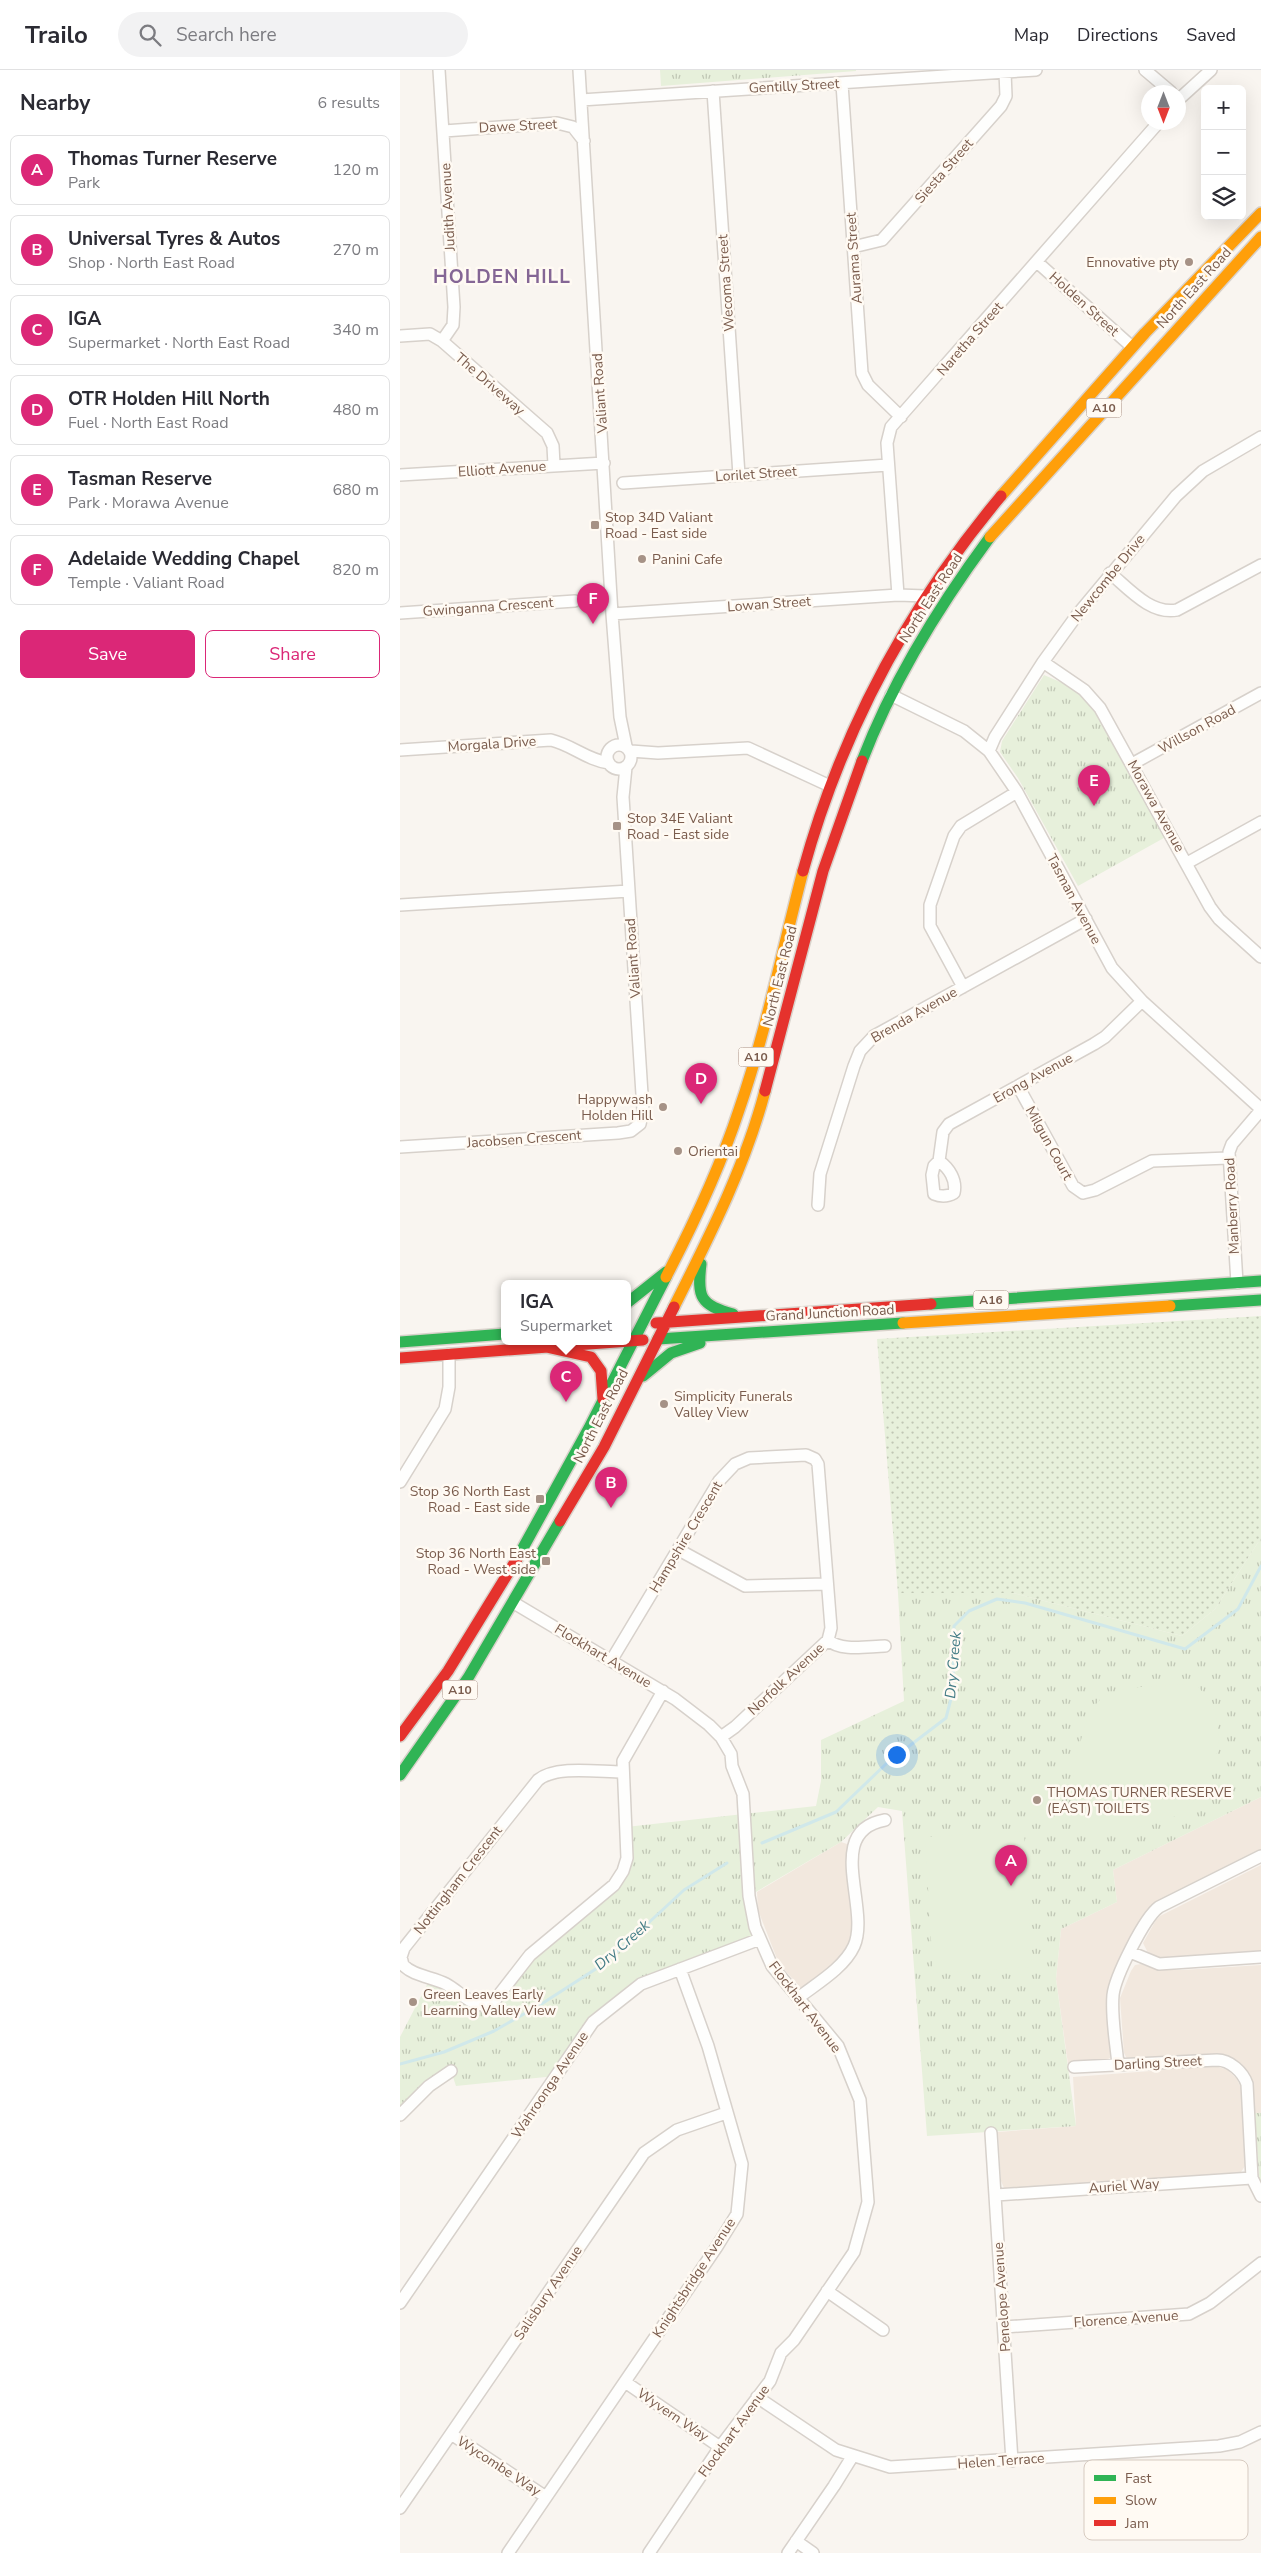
<!DOCTYPE html>
<html lang="en">
<head>
<meta charset="utf-8">
<style>
  :root { --surface:#fff; --page:#f2f2f3; --text:#2b2b33; --muted:#7c7c81; --line:#e1e1e2; --accent:#db2777 }
  body { margin:0; font-family:"Nunito Sans",sans-serif; background:var(--page); color:var(--text) }
  .controls { position:absolute; right:15px; top:15px; display:grid; overflow:hidden; border-radius:8px; box-shadow:0 5px 20px #0002 }
  .controls button { width:45px; height:45px; display:grid; place-items:center; padding:0; border:0; border-bottom:1px solid var(--line); background:var(--surface); color:var(--text); font:25px sans-serif }
  .compass { position:absolute; left:741px; top:15px; width:45px; height:45px; border-radius:50%; background:var(--surface); box-shadow:0 5px 20px #0002; rotate:180deg }
  .you { position:absolute; left:496px; top:1684px; width:18px; height:18px; margin:-12px; border:4px solid #fff; border-radius:50%; background:#1a73e8; box-shadow:0 0 0 8px #1a73e833 }
  .badge { display:grid; place-items:center; width:32px; height:32px; border-radius:50%; background:var(--accent); color:#fff; font-size:16px; font-weight:700 }
  .pin { position:absolute; translate:-50% -41px; filter:drop-shadow(0 1px 2px #0008) }
  .pin::after { content:''; position:absolute; top:26px; width:18px; height:15px; background:inherit; clip-path:polygon(0 0,100% 0,50% 100%) }
  .popup { position:absolute; left:101px; top:1210px; width:130px; height:65px; box-sizing:border-box; display:grid; place-content:center; border-radius:8px; background:var(--surface); filter:drop-shadow(0 1px 4px #0005); font-size:16px; white-space:nowrap; color:var(--muted) }
  .popup b { font-size:19px; color:var(--text) }
  .popup::after { content:''; position:absolute; left:50%; top:100%; margin-left:-10px; border:10px solid transparent; border-top-color:var(--surface) }
  .list { margin:0; padding:0; list-style:none }
  h2 { display:flex; justify-content:space-between; align-items:center; height:65px; margin:0; padding:0 20px; font-size:21px }
  h2 small { font-size:16px; font-weight:400; color:var(--muted) }
  .list li { display:grid; grid-template-columns:32px 1fr auto; gap:15px; align-items:center; box-sizing:border-box; height:70px; margin:0 10px 10px; padding:0 10px; border:1px solid var(--line); border-radius:8px }
  .list b { display:block; font-size:19px; white-space:nowrap }
  .list p { margin:0; font-size:16px; white-space:nowrap; color:var(--muted) }
  .list em { font-size:16px; font-style:normal; color:var(--muted) }
  .actions { display:flex; gap:10px; padding:15px 20px }
  .actions a { flex:1; padding:11px 0; border:1px solid var(--accent); border-radius:8px; text-align:center; font-size:18px; color:var(--accent) }
  .actions .main { background:var(--accent); color:#fff }
  .icon { flex:none; width:28px; height:28px; fill:none; stroke:currentColor; stroke-width:2; stroke-linecap:round; stroke-linejoin:round }
  .map { position:relative; flex:none; width:861px; height:2483px; overflow:hidden }
  header { display:flex; align-items:center; gap:30px; box-sizing:border-box; height:70px; padding:0 25px; background:var(--surface); border-bottom:1px solid var(--line) }
  header strong { font-size:24px }
  nav { display:flex; gap:28px; margin-inline-start:auto; font-size:18px }
  .search { width:350px; height:45px; background:var(--page); display:flex; align-items:center; gap:12px; box-sizing:border-box; padding:0 18px; border-radius:28px; color:var(--muted); font-size:19px }
  main { display:flex }
  aside { flex:1; background:var(--surface) }
  .map>svg:first-child { display:block }
  .residential { fill:#f2e8de }
  .grass { fill:url(#grass-dots) }
  .park { fill:url(#park-tufts) }
  .pitch { fill:#e7f0db }
  .lines { fill:none; stroke-linecap:round; stroke-linejoin:round }
  .stream { stroke:#d0e8ea; stroke-width:3 }
  .street-casing { stroke:#d7d1cb; stroke-width:14 }
  .fast-casing { stroke:#d9d2cb; stroke-width:14 }
  .slow-casing { stroke:#d9d2cb; stroke-width:14 }
  .jam-casing { stroke:#d9d2cb; stroke-width:14 }
  .street { stroke:#fefefd; stroke-width:11 }
  .fast { stroke:#30b455; stroke-width:11 }
  .slow { stroke:#ff9f0a; stroke-width:11 }
  .jam { stroke:#e5322d; stroke-width:11 }
  .poi-dot { fill:#a69286; stroke:#fffaf3; stroke-width:2 }
  .labels { text-anchor:middle; dominant-baseline:central; stroke-width:5; stroke-linejoin:round; paint-order:stroke }
  .shield { fill:#fffaf3; stroke:#a28b7f; stroke-width:1 }
  .shield-label { font-size:12px; font-weight:bold; fill:#7a5c4d }
  .street-label { font-size:14px; fill:#7a5c4d; stroke:#fffaf3 }
  .poi-label { font-size:14px; fill:#7a5c4d; stroke:#fffaf3; text-anchor:start }
  .water-label { font-size:15px; font-style:italic; fill:#437c86; stroke:#fffaf3 }
  .district-label { font-size:19px; font-weight:bold; letter-spacing:1px; fill:#846695; stroke:#fffaf3 }
  .key { fill:#fffaf3; stroke:#d7cbc1; stroke-width:1 }
  .key-label { font-size:14px; fill:#7a5c4d }
</style>
</head>
<body>
<header>
<strong>Trailo</strong>
<div class="search"><svg class="icon" aria-label="search" viewBox="0 0 24 24"><circle cx="10" cy="10" r="6"/><path d="M15 15l6 6"/></svg>Search here</div>
<nav><a>Map</a><a>Directions</a><a>Saved</a></nav>
</header>
<main>
<aside>
<h2>Nearby<small>6 results</small></h2>
<ul class="list">
<li><span class="badge">A</span><div><b>Thomas Turner Reserve</b><p>Park</p></div><em>120 m</em></li>
<li><span class="badge">B</span><div><b>Universal Tyres &amp; Autos</b><p>Shop · North East Road</p></div><em>270 m</em></li>
<li><span class="badge">C</span><div><b>IGA</b><p>Supermarket · North East Road</p></div><em>340 m</em></li>
<li><span class="badge">D</span><div><b>OTR Holden Hill North</b><p>Fuel · North East Road</p></div><em>480 m</em></li>
<li><span class="badge">E</span><div><b>Tasman Reserve</b><p>Park · Morawa Avenue</p></div><em>680 m</em></li>
<li><span class="badge">F</span><div><b>Adelaide Wedding Chapel</b><p>Temple · Valiant Road</p></div><em>820 m</em></li>
</ul>
<div class="actions"><a class="main">Save</a><a>Share</a></div>
</aside>
<div class="map">
<svg width="861" height="2483" viewBox="0 0 861 2483">
  <defs>
    <pattern id="grass-dots" width="8" height="8" patternUnits="userSpaceOnUse" patternTransform="scale(1.25)"><rect width="8" height="8" fill="#e7f0db"/><path d="M2 2h.1M6 6h.1" fill="none" stroke="#c0c6b4" stroke-width="1.8" stroke-linecap="round"/></pattern>
    <pattern id="park-tufts" width="24" height="20" patternUnits="userSpaceOnUse" patternTransform="scale(1.25)"><rect width="24" height="20" fill="#e7f0db"/><path d="M3 7l-1-3M5 7V3M7 7l1-3M15 17l-1-3M17 17v-4M19 17l1-3" fill="none" stroke="#c0c6b4"/></pattern>
  </defs>
  <rect width="100%" height="100%" fill="#f9f5f0"/>
  <path class="residential" d="M 861,1727 L 861,1782 L 755,1835 L 743,1846 L 712,1914 L 710,1988 L 702,1992 L 668,1994 L 656,1909 L 661,1859 L 717,1832 L 713,1800 Z
    M 441,1772 L 450,1775 L 455,1864 L 445,1886 L 404,1917 L 400,1917 L 379,1894 L 358,1840 L 357,1822 Z
    M 861,1795 L 861,1883 L 757,1889 L 749,1885 L 743,1873 L 756,1850 L 760,1846 Z
    M 741,1894 L 752,1898 L 782,1900 L 861,1895 L 861,2043 L 855,2043 L 851,2010 L 843,1996 L 830,1987 L 816,1985 L 730,1990 L 726,1987 L 724,1983 L 720,1928 L 731,1901 L 735,1895 Z
    M 815,1996 L 828,2000 L 837,2009 L 841,2018 L 846,2088 L 845,2096 L 841,2102 L 832,2105 L 613,2120 L 604,2118 L 601,2111 L 598,2062 L 676,2056 L 673,2007 Z"/>
  <path class="grass" d="M 861,1246 L 861,1468 L 815,1539 L 782,1566 L 613,1523 L 498,1523 L 477,1269 Z"/>
  <path class="park" d="M 260,0 L 456,0 L 456,1 L 261,16 Z
    M 644,605 L 672,617 L 700,638 L 771,764 L 678,816 L 618,708 L 600,682 L 602,671 Z
    M 861,1468 L 861,1727 L 713,1800 L 717,1832 L 661,1859 L 656,1909 L 676,2056 L 527,2066 L 502,1741 L 478,1737 L 441,1772 L 349,1826 L 360,1869 L 253,1909 L 212,1935 L 156,2006 L 56,2016 L 51,2001 L 0,2045 L 0,1967 L 31,1907 L 84,1935 L 119,1898 L 221,1806 L 226,1757 L 416,1736 L 421,1711 L 421,1670 L 504,1631 L 498,1523 L 613,1523 L 782,1566 L 815,1539 Z
    M 855,2043 L 861,2043 L 861,2114 L 859,2108 Z"/>
  <path class="pitch" d="M 796,1614 C 801,1621 809,1628 812,1635 C 829,1674 811,1727 773,1747 C 762,1753 715,1763 703,1763 C 694,1762 683,1755 678,1748 C 665,1726 678,1681 684,1659 C 687,1648 694,1634 703,1627 C 718,1615 776,1615 796,1614 Z
    M 624,1761 L 632,1897 L 533,1903 L 525,1767 Z"/>
  <g class="lines">
    <path class="stream" d="M 362,1773 L 436,1742 L 487,1693 L 546,1648 L 553,1621 L 554,1556 L 569,1541 L 597,1529 L 625,1533 L 785,1579 L 838,1539 L 861,1496
      M 0,1994 L 44,1982 L 94,1961 L 143,1933 L 205,1893 L 284,1820 L 327,1793"/>
    <defs>
      <path id="street" d="M 39,0 L 54,237 L 53,255 L 42,271
        M 179,0 L 212,544 L 220,647 L 226,676
        M 745,0 L 771,22
        M 442,14 L 462,303 L 468,315 L 501,347
        M 313,21 L 339,405
        M 181,30 L 636,0
        M 778,30 L 811,0
        M 44,61 L 157,53 L 173,57 L 184,71
        M 453,177 L 482,170 L 601,36 L 606,26 L 605,2
        M 637,192 L 731,276
        M 0,266 L 30,264 L 42,271 L 147,363 L 153,376 L 154,395
        M 0,405 L 204,393
        M 223,413 L 488,395
        M 710,503 C 729,519 751,545 777,540 L 861,495
        M 498,525 L 487,373 L 491,357 L 759,52
        M 0,543 L 175,531
        M 212,544 L 498,525 L 526,526
        M 643,592 L 684,620 L 700,638 L 810,837 L 819,849 L 861,887
        M 491,625 L 564,661 L 589,681 L 617,722 L 712,898 L 742,931 L 861,1039
        M207 687a12 12 0 1 1 24 0a12 12 0 1 1-24 0Z
        M 0,680 L 151,670 C 172,675 187,690 209,693
        M 231,681 L 258,683 L 348,678 L 430,716
        M 589,681 L 595,667 L 643,592 L 677,545 L 776,426 L 803,401 L 861,367
        M 732,694 L 861,623
        M 787,793 L 861,752
        M 0,835 L 229,821
        M 563,917 L 530,856 L 530,835 L 554,766 L 561,756 L 617,722
        M 618,1016 L 673,1116 L 683,1123 L 695,1120 L 752,1091 L 828,1088
        M 0,1077 L 218,1063 L 231,1061 L 240,1054 L 243,1040 L 223,727 L 226,697
        M 539,1091 C 549,1098 557,1110 554,1123 C 547,1127 541,1127 534,1124 L 532,1105 L 534,1096 L 539,1091 L 543,1062 L 549,1054 L 694,974 L 705,967 L 742,931
        M 418,1135 L 420,1104 L 454,996 L 460,981 L 474,966 L 686,849
        M 837,1213 L 829,1082 L 832,1074 L 861,1040
        M 0,1412 L 45,1339 L 49,1317 L 49,1284
        M 279,1480 L 345,1516 L 427,1514
        M 114,1533 L 275,1629 L 309,1655 L 321,1667 L 331,1684 L 332,1696 L 343,1724 L 349,1826 L 355,1857 L 372,1896 L 438,1976 L 460,2030 L 468,2132 L 454,2182 L 394,2270 L 381,2283 L 370,2311 L 320,2377 L 249,2483
        M 211,1591 L 319,1411 L 335,1394 L 349,1388 L 406,1385 L 415,1389 L 418,1394 L 431,1558 L 428,1570
        M 321,1667 L 335,1657 L 428,1570 C 441,1582 469,1576 485,1576
        M 222,1702 C 199,1702 156,1695 138,1710 L 4,1878 L 1,1887 L 3,1895 C 13,1906 33,1907 46,1914 C 59,1921 72,1937 88,1935 L 95,1930 L 130,1885 L 214,1815 L 223,1801 L 227,1788 L 223,1691 L 263,1621
        M 730,1882 L 759,1894 L 861,1887
        M 398,1928 C 416,1914 444,1898 454,1876 C 471,1838 423,1761 485,1750
        M 718,1995 C 716,1972 711,1948 713,1925 C 715,1907 744,1848 759,1837 L 861,1786
        M 674,1997 L 817,1990 C 830,1990 843,2002 847,2014 L 852,2108 L 861,2126
        M 0,2045 L 29,2016 L 51,2001
        M 591,2063 L 612,2391
        M 596,2125 L 852,2108
        M 427,2221 L 483,2260
        M 0,2233 L 193,1952 L 241,1914 L 360,1869
        M 604,2257 L 789,2244 L 810,2233 L 861,2193
        M 225,2312 L 320,2377
        M 357,2327 L 436,2380 L 490,2397 L 819,2376 L 840,2372 L 861,2362
        M 51,2364 L 146,2427
        M 0,2438 L 244,2083 L 277,2060 L 326,2043
        M 396,2471 L 413,2483
        M 108,2483 L 316,2178 L 337,2144 L 342,2094 L 308,1976 L 280,1899
        M 388,2483 L 434,2416 L 452,2387"/>
      <path id="fast" d="M 462,691 C 493,610 539,536 590,467
        M 301,1194 C 297,1227 300,1235 333,1244
        M 227,1233 L 266,1202
        M 531,1234 L 861,1211
        M 770,1236 L 861,1230
        M 258,1269 L 503,1253
        M 0,1272 L 105,1264
        M 243,1306 L 271,1283 L 300,1273
        M 118,1487 L 189,1358 L 266,1207
        M 0,1705 L 68,1608 L 160,1451"/>
      <path id="slow" d="M 601,426 L 745,263 L 861,143
        M 590,467 L 861,167
        M 266,1207 C 294,1153 320,1098 339,1040 C 366,962 382,881 403,801
        M 274,1237 C 309,1167 345,1097 365,1021
        M 503,1253 L 770,1236"/>
      <path id="jam" d="M 403,801 C 441,663 509,536 601,426
        M 365,1021 L 423,801 L 462,691
        M 256,1253 L 531,1234
        M 146,1277 L 191,1287 L 201,1301 L 203,1329
        M 0,1288 L 243,1270
        M 160,1451 L 204,1377 L 274,1237
        M 0,1666 L 48,1601 L 118,1487"/>
    </defs>
    <use href="#street" class="street-casing"/>
    <use href="#fast" class="fast-casing"/>
    <use href="#slow" class="slow-casing"/>
    <use href="#jam" class="jam-casing"/>
    <use href="#street" class="street"/>
    <use href="#fast" class="fast"/>
    <use href="#slow" class="slow"/>
    <use href="#jam" class="jam"/>
  </g>
  <g class="poi-dot">
    <circle cx="789" cy="192" r="5"/>
    <rect x="190" y="450" width="10" height="10" rx="2.5"/>
    <circle cx="242" cy="489" r="5"/>
    <rect x="212" y="751" width="10" height="10" rx="2.5"/>
    <circle cx="263" cy="1037" r="5"/>
    <circle cx="278" cy="1081" r="5"/>
    <circle cx="264" cy="1334" r="5"/>
    <rect x="135" y="1424" width="10" height="10" rx="2.5"/>
    <rect x="141" y="1486" width="10" height="10" rx="2.5"/>
    <circle cx="637" cy="1730" r="5"/>
    <circle cx="13" cy="1932" r="5"/>
  </g>
  <g class="labels">
    <g class="shield">
      <rect x="686.5" y="328.5" width="35" height="19" rx="4"/>
      <rect x="338.5" y="977.5" width="35" height="19" rx="4"/>
      <rect x="573.5" y="1220.5" width="35" height="19" rx="4"/>
      <rect x="42.5" y="1610.5" width="35" height="19" rx="4"/>
    </g>
    <g class="shield-label">
      <text x="704" y="338">A10</text>
      <text x="356" y="987">A10</text>
      <text x="591" y="1230">A16</text>
      <text x="60" y="1620">A10</text>
    </g>
    <g class="street-label">
      <text transform="translate(394 16) rotate(-3)">Gentilly Street</text>
      <text transform="translate(118 56) rotate(-3)">Dawe Street</text>
      <text transform="translate(544 101) rotate(-49)">Siesta Street</text>
      <text transform="translate(48 137) rotate(-93)">Judith Avenue</text>
      <text transform="translate(454 188) rotate(-94)">Aurama Street</text>
      <text transform="translate(326 213) rotate(-94)">Wecoma Street</text>
      <text transform="translate(794 218) rotate(-48)">North East Road</text>
      <text transform="translate(684 234) rotate(42)">Holden Street</text>
      <text transform="translate(570 269) rotate(-49)">Naretha Street</text>
      <text transform="translate(90 314) rotate(41)">The Driveway</text>
      <text transform="translate(200 323) rotate(-94)">Valiant Road</text>
      <text transform="translate(102 399) rotate(-4)">Elliott Avenue</text>
      <text transform="translate(356 404) rotate(-4)">Lorilet Street</text>
      <text transform="translate(708 508) rotate(-51)">Newcombe Drive</text>
      <text transform="translate(531 528) rotate(-57)">North East Road</text>
      <text transform="translate(369 534) rotate(-4)">Lowan Street</text>
      <text transform="translate(88 537) rotate(-4)">Gwinganna Crescent</text>
      <text transform="translate(797 659) rotate(-29)">Willson Road</text>
      <text transform="translate(92 674) rotate(-4)">Morgala Drive</text>
      <text transform="translate(756 736) rotate(61)">Morawa Avenue</text>
      <text transform="translate(674 829) rotate(62)">Tasman Avenue</text>
      <text transform="translate(233 888) rotate(-94)">Valiant Road</text>
      <text transform="translate(380 906) rotate(-76)">North East Road</text>
      <text transform="translate(514 945) rotate(-30)">Brenda Avenue</text>
      <text transform="translate(633 1008) rotate(-29)">Erong Avenue</text>
      <text transform="translate(124 1069) rotate(-4)">Jacobsen Crescent</text>
      <text transform="translate(649 1073) rotate(61)">Milgun Court</text>
      <text transform="translate(832 1136) rotate(-93)">Manberry Road</text>
      <text transform="translate(430 1243) rotate(-3)">Grand Junction Road</text>
      <text transform="translate(201 1346) rotate(-63)">North East Road</text>
      <text transform="translate(286 1467) rotate(-59)">Hampshire Crescent</text>
      <text transform="translate(203 1586) rotate(31)">Flockhart Avenue</text>
      <text transform="translate(386 1609) rotate(-43)">Norfolk Avenue</text>
      <text transform="translate(58 1810) rotate(-52)">Nottingham Crescent</text>
      <text transform="translate(405 1937) rotate(53)">Flockhart Avenue</text>
      <text transform="translate(758 1993) rotate(-3)">Darling Street</text>
      <text transform="translate(150 2015) rotate(-56)">Wahroonga Avenue</text>
      <text transform="translate(724 2116) rotate(-4)">Auriel Way</text>
      <text transform="translate(294 2208) rotate(-57)">Knightsbridge Avenue</text>
      <text transform="translate(148 2223) rotate(-56)">Salisbury Avenue</text>
      <text transform="translate(602 2227) rotate(-94)">Penelope Avenue</text>
      <text transform="translate(726 2249) rotate(-4)">Florence Avenue</text>
      <text transform="translate(273 2345) rotate(34)">Wyvern Way</text>
      <text transform="translate(334 2361) rotate(-54)">Flockhart Avenue</text>
      <text transform="translate(601 2391) rotate(-4)">Helen Terrace</text>
      <text transform="translate(99 2396) rotate(33)">Wycombe Way</text>
    </g>
    <g class="poi-label">
      <text x="779" y="192" text-anchor="end">Ennovative pty</text>
      <text x="205" y="447">Stop 34D Valiant<tspan x="205" dy="16">Road - East side</tspan></text>
      <text x="252" y="489">Panini Cafe</text>
      <text x="227" y="748">Stop 34E Valiant<tspan x="227" dy="16">Road - East side</tspan></text>
      <text x="253" y="1029" text-anchor="end">Happywash<tspan x="253" dy="16">Holden Hill</tspan></text>
      <text x="288" y="1081">Orientai</text>
      <text x="274" y="1326">Simplicity Funerals<tspan x="274" dy="16">Valley View</tspan></text>
      <text x="130" y="1421" text-anchor="end">Stop 36 North East<tspan x="130" dy="16">Road - East side</tspan></text>
      <text x="136" y="1483" text-anchor="end">Stop 36 North East<tspan x="136" dy="16">Road - West side</tspan></text>
      <text x="647" y="1722">THOMAS TURNER RESERVE<tspan x="647" dy="16">(EAST) TOILETS</tspan></text>
      <text x="23" y="1924">Green Leaves Early<tspan x="23" dy="16">Learning Valley View</tspan></text>
    </g>
    <g class="water-label">
      <text transform="translate(553 1595) rotate(-85)">Dry Creek</text>
      <text transform="translate(222 1875) rotate(-41)">Dry Creek</text>
    </g>
    <g class="district-label">
      <text x="102" y="207">HOLDEN HILL</text>
    </g>
  </g>
  <rect x="684" y="2390" width="164" height="80" rx="8" class="key"/>
  <rect x="694" y="2405" width="22" height="6" fill="#30b455"/>
  <rect x="694" y="2427" width="22" height="7" fill="#ff9f0a"/>
  <rect x="694" y="2450" width="22" height="6" fill="#e5322d"/>
  <g class="key-label">
    <text x="725" y="2413">Fast</text>
    <text x="725" y="2435">Slow</text>
    <text x="725" y="2458">Jam</text>
  </g>
</svg>
<div class="controls">
<button>+</button>
<button>−</button>
<button><svg class="icon" aria-label="layers" viewBox="0 0 24 24"><path d="M12 4l9 5-9 5-9-5zM3 14l9 5 9-5"/></svg></button>
</div>
<svg class="compass" viewBox="-18 -18 36 36"><path d="M0-13l5 13h-10z" fill="#e53935"/><path d="M0 13l5-13h-10z" fill="#7c7c81"/></svg>
<div class="you"></div>
<div class="pin badge" style="left:611px;top:1816px">A</div>
<div class="pin badge" style="left:211px;top:1438px">B</div>
<div class="pin badge" style="left:166px;top:1332px">C</div>
<div class="popup"><b>IGA</b>Supermarket</div>
<div class="pin badge" style="left:301px;top:1034px">D</div>
<div class="pin badge" style="left:694px;top:736px">E</div>
<div class="pin badge" style="left:193px;top:554px">F</div>
</div>
</main>
</body>
</html>
